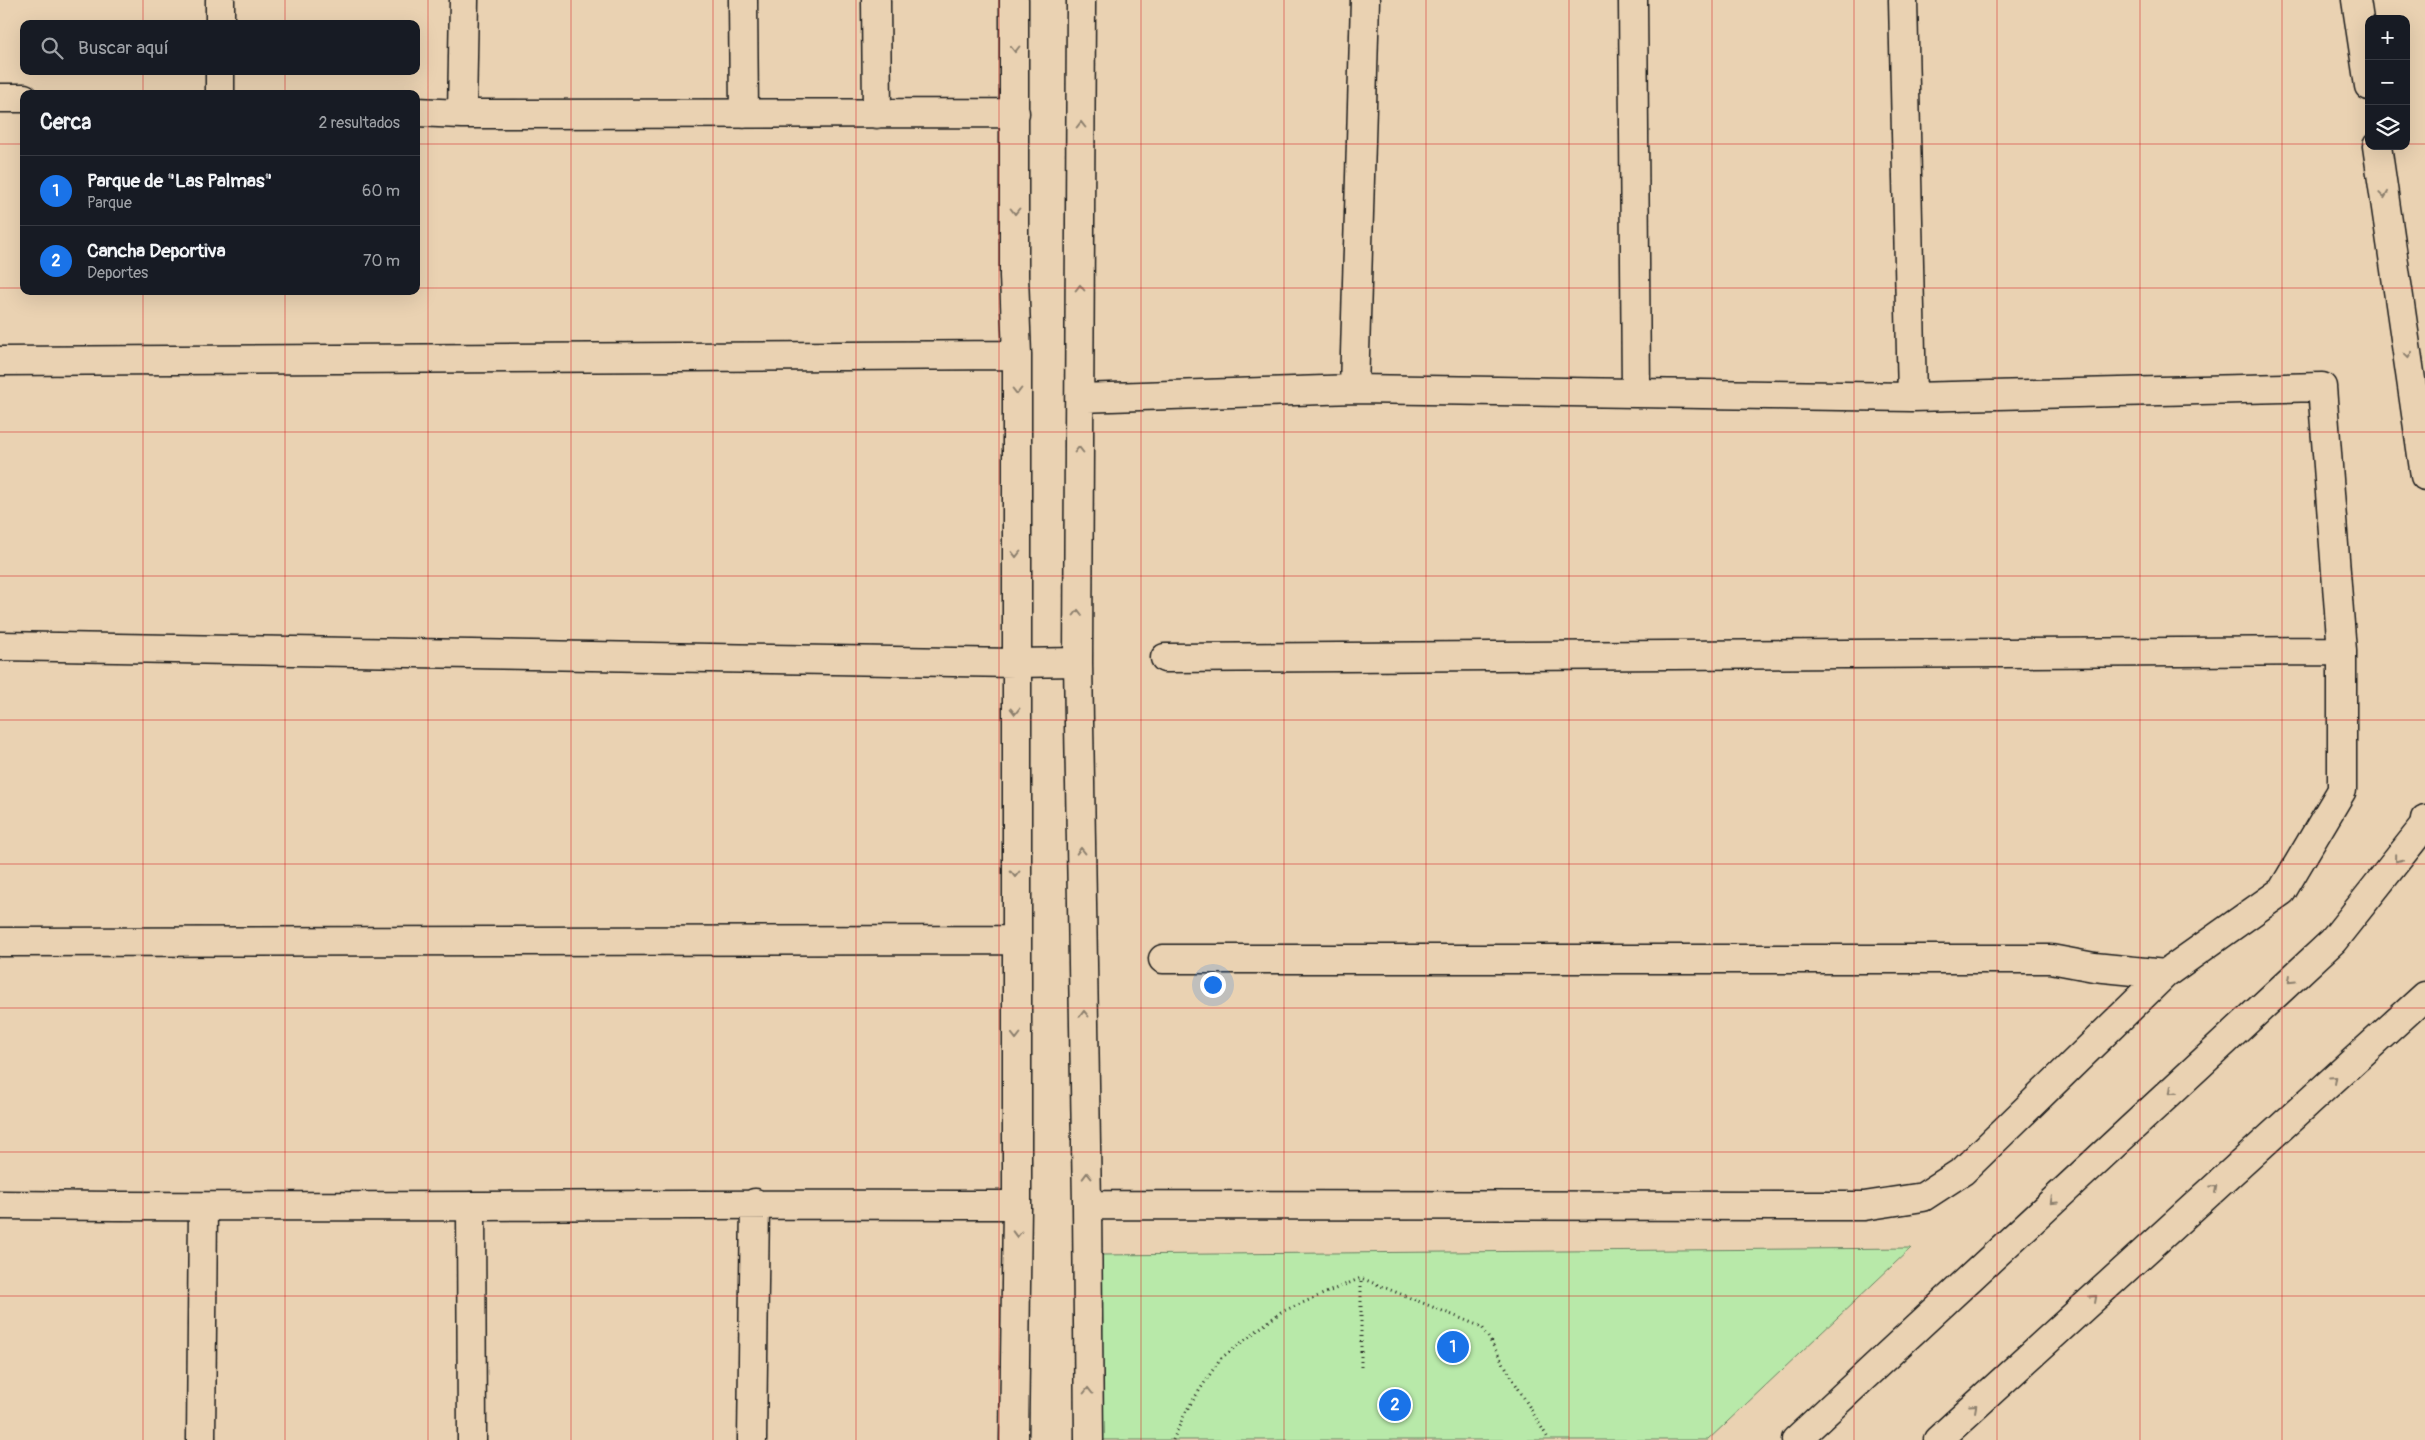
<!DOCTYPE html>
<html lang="es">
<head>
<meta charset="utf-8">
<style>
  :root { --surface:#171b24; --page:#242831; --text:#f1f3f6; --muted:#9ea1a6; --line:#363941; --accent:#1a73e8 }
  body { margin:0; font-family:Pangolin,sans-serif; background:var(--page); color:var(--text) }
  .controls { position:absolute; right:15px; top:15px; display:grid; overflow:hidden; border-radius:10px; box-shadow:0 5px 20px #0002 }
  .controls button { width:45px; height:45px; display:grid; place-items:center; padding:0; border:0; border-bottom:1px solid var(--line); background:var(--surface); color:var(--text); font:25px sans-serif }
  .you { position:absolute; left:1212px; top:984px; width:18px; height:18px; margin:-12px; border:4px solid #fff; border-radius:50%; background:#1a73e8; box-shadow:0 0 0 8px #1a73e833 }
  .badge { display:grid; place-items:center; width:32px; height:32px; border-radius:50%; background:var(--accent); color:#fff; font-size:16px; font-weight:700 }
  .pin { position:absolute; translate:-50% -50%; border:2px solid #fff; box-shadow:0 1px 5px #0006 }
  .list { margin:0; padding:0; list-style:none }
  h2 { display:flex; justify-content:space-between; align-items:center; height:65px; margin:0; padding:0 20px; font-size:21px }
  h2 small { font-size:16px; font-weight:400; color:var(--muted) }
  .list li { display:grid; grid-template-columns:32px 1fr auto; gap:15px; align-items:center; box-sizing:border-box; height:70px; padding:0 20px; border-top:1px solid var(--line) }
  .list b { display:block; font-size:19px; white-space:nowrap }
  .list p { margin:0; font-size:16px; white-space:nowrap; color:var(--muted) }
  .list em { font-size:16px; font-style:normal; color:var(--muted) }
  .icon { flex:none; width:28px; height:28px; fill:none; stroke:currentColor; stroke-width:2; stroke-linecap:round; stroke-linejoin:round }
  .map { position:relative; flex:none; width:2425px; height:1440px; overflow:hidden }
  .search { position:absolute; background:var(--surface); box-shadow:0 5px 20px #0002; left:20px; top:20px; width:400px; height:55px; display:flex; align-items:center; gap:12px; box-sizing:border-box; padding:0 18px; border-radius:10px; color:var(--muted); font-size:19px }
  .panel { position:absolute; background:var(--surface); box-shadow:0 5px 20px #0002; left:20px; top:90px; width:400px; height:205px; border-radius:10px }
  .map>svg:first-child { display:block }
  .green { fill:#b8e9a9; stroke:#6a8262 }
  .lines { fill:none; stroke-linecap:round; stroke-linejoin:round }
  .street-casing { stroke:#1c1c1c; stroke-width:31 }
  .path { stroke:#1c1c1c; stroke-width:3; stroke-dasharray:1 4; stroke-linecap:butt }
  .street { stroke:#ead2b2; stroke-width:28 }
  .oneway { stroke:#8d806e }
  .grid { fill:none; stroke:#d62828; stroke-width:1; stroke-opacity:0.55 }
</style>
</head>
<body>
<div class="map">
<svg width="2425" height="1440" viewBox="0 0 2425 1440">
  <rect width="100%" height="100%" fill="#ead2b2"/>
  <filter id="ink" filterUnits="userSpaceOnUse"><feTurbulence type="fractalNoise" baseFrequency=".02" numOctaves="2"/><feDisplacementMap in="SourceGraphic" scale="10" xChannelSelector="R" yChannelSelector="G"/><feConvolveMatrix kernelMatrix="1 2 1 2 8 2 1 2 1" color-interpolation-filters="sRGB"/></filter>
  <g filter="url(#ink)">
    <path class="green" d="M 1911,1248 L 1708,1440 L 1102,1440 L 1100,1255 Z"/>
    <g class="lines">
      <defs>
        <path id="street" d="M 220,0 L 220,24
          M 743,0 L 744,114
          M 876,0 L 877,114
          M 1014,0 L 1014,276 L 1017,355 L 1017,1205 L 1014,1440
          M 1081,0 L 1078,662 L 1087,1205 L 1089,1440
          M 1633,0 L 1636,392
          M 1903,0 L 1912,397
          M 2356,0 L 2369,86
          M 220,71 L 220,94
          M 0,98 L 24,98
          M 416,112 L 462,114 L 1015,113
          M 462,114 L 464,0
          M 2377,146 L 2425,476
          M 0,361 L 1017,355
          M 1354,389 L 1365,0
          M 1080,398 L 1354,389 L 1912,397 L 2322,387 L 2342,651 L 2342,790 L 2282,891 L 2165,974 L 1963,1171 L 1923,1197 L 1864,1206 L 1087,1205
          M 0,646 L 1015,663 L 1078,662
          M 1165,658 L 2342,651
          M 0,942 L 1016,940
          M 1163,959 L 2051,959 L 2094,967 L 2165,974
          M 0,1205 C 339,1209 678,1203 1017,1205
          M 471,1206 L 472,1440
          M 201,1440 L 203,1207
          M 752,1440 L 755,1203
          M 1796,1440 L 2333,941 L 2424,826 L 2425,819
          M 1938,1440 L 2425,996"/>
      </defs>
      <use href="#street" class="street-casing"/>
      <path class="path" d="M 1361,1367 L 1361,1278
        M 1173,1440 L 1186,1411 L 1220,1359 L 1281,1312 L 1361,1278 L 1482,1327 L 1549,1440"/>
      <use href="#street" class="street"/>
    </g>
    <defs><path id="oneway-chevron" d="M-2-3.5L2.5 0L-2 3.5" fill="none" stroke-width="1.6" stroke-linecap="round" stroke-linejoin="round" transform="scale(1.25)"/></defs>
    <g class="oneway">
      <use href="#oneway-chevron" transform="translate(1015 49) rotate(90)"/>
      <use href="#oneway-chevron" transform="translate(1081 125) rotate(-90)"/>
      <use href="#oneway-chevron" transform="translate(2384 195) rotate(82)"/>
      <use href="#oneway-chevron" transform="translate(1015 211) rotate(90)"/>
      <use href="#oneway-chevron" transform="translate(1080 288) rotate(-90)"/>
      <use href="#oneway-chevron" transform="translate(2408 355) rotate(82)"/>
      <use href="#oneway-chevron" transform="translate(1017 391) rotate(90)"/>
      <use href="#oneway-chevron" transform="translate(1079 450) rotate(-90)"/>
      <use href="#oneway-chevron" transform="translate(1016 554) rotate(90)"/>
      <use href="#oneway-chevron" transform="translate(1078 613) rotate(-90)"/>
      <use href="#oneway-chevron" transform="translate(1015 711) rotate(90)"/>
      <use href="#oneway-chevron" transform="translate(1081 851) rotate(-91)"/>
      <use href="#oneway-chevron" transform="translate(2398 859) rotate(129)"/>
      <use href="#oneway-chevron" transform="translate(1015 874) rotate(90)"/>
      <use href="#oneway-chevron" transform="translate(2291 980) rotate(137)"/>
      <use href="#oneway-chevron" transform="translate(1084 1014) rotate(-91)"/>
      <use href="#oneway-chevron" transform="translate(1016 1036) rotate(90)"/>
      <use href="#oneway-chevron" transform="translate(2334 1079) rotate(-42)"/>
      <use href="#oneway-chevron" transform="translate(2172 1091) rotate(137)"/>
      <use href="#oneway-chevron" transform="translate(1087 1176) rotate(-91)"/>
      <use href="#oneway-chevron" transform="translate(2214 1188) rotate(-42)"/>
      <use href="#oneway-chevron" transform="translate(2053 1201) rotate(137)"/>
      <use href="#oneway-chevron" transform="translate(1017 1234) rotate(91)"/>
      <use href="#oneway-chevron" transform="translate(2094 1298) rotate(-42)"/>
      <use href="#oneway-chevron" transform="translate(1088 1391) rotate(-90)"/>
      <use href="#oneway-chevron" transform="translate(1974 1407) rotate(-42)"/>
    </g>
  </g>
  <path class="grid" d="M 143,0 L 143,24M 285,0 L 285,24M 428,0 L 428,1440M 571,0 L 571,1440M 713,0 L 713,1440M 856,0 L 856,1440M 999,0 L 999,1440M 1141,0 L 1141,1440M 1284,0 L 1284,1440M 1426,0 L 1426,1440M 1569,0 L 1569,1440M 1712,0 L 1712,1440M 1854,0 L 1854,1440M 1997,0 L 1997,1440M 2140,0 L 2140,1440M 2282,0 L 2282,1440M 143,71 L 143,94M 285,71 L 285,94M 0,144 L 24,144M 416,144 L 2369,144M 2406,144 L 2425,144M 0,288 L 24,288M 416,288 L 2425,288M 143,291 L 143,1440M 285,291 L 285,1440M 0,432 L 2425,432M 0,576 L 2425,576M 0,720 L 2425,720M 0,864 L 2425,864M 0,1008 L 2425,1008M 0,1152 L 2425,1152M 0,1296 L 2425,1296"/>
</svg>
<div class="controls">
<button>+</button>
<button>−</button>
<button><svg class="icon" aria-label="layers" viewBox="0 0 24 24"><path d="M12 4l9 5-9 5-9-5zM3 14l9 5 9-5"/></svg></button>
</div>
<div class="you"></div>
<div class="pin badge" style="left:1453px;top:1347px">1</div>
<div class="pin badge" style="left:1395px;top:1405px">2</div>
<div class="search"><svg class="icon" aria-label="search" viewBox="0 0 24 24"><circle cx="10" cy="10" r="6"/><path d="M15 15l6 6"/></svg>Buscar aquí</div>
<section class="panel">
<h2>Cerca<small>2 resultados</small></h2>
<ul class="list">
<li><span class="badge">1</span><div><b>Parque de &quot;Las Palmas&quot;</b><p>Parque</p></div><em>60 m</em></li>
<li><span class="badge">2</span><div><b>Cancha Deportiva</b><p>Deportes</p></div><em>70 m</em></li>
</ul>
</section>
</div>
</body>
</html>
